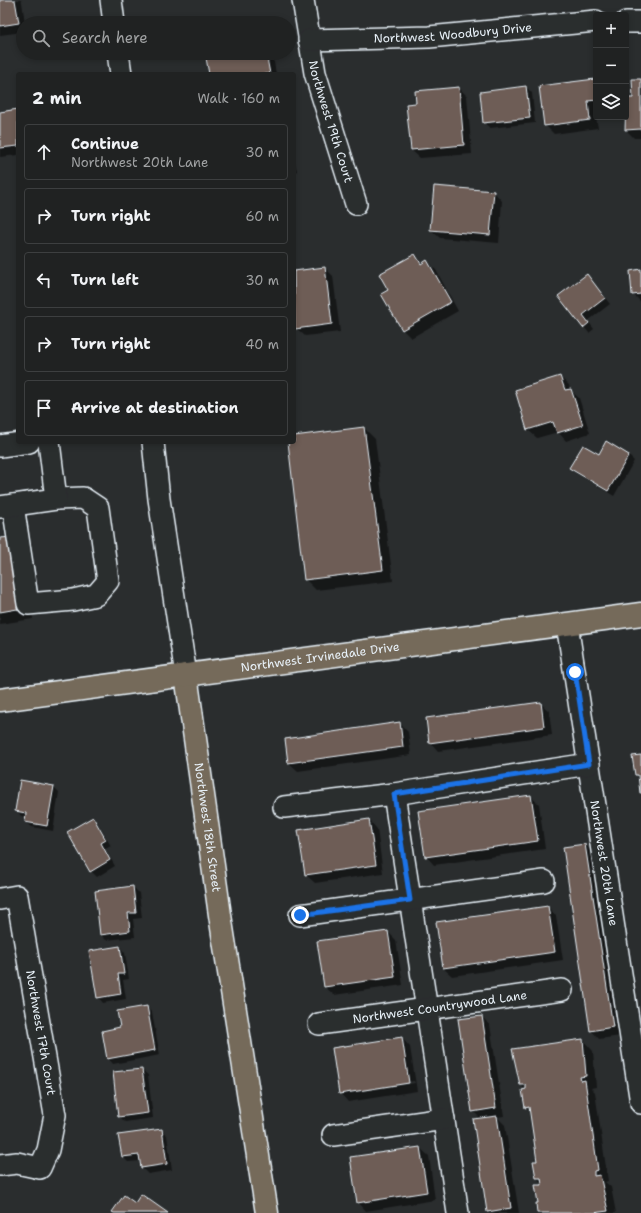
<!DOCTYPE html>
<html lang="en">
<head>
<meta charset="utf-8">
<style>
  :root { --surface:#202222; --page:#282a2a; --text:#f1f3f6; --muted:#a2a4a5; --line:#3d3f40 }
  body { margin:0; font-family:"Shantell Sans",sans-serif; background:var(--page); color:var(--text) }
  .controls { position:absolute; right:12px; top:12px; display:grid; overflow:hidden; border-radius:4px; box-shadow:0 2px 6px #0003 }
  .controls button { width:36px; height:36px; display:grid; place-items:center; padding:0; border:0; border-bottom:1px solid var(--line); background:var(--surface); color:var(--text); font:20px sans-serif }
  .stop { position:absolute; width:12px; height:12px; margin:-9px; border:3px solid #1a73e8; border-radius:50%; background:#fff }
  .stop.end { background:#1a73e8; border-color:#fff; box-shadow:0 1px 4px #0008 }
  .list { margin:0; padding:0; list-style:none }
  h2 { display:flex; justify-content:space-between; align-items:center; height:52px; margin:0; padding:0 16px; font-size:17px }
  h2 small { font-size:13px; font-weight:400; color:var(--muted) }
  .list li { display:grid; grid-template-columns:26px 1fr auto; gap:12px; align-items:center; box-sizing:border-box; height:56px; margin:0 8px 8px; padding:0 8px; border:1px solid var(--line); border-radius:4px }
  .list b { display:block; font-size:15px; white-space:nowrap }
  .list p { margin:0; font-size:13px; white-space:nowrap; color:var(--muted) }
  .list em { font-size:13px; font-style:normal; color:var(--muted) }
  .icon { flex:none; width:22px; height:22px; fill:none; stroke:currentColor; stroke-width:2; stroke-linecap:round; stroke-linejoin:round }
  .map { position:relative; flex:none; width:641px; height:1213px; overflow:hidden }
  .search { position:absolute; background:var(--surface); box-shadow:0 2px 6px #0003; left:16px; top:16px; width:280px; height:44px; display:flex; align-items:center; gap:10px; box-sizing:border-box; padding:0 14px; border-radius:22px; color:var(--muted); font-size:15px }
  .panel { position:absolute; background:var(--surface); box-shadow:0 2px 6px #0003; left:16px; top:72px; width:280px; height:372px; border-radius:4px }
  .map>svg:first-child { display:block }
  .shadow { fill:#0007; fill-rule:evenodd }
  .building { fill:#6e5d56; stroke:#e8f1f8 }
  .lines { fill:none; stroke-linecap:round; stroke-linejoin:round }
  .minor-casing { stroke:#e8f1f8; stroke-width:24 }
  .major-casing { stroke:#e8f1f8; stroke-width:25 }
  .minor { stroke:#2a2d2e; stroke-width:21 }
  .major { stroke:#746a5a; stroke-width:22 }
  .route { stroke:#1a73e8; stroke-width:5 }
  .labels { text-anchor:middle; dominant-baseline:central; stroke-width:3.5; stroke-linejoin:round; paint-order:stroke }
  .street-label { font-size:12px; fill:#e8f1f8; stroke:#2a2d2e }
</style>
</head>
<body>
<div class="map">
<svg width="641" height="1213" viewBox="0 0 641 1213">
  <rect width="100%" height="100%" fill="#2a2d2e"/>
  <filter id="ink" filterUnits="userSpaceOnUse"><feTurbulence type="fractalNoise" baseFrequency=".025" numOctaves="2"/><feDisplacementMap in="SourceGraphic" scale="8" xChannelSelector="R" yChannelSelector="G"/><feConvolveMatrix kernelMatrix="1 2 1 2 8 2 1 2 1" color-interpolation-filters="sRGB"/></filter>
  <g filter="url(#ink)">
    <path class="shadow" d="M 0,0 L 21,0 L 22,2 L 25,23 L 23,23 L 23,32 L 0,35 Z
      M 237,53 L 250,53 L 254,56 L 266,54 L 274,62 L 276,74 L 210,74 Z
      M 594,80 L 596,81 L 596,117 L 598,128 L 554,134 L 545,125 Z
      M 641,80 L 641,138 L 634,138 L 626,130 L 625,117 Z
      M 526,87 L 532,93 L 535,123 L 490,128 L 484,123 Z
      M 459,88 L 467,96 L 472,154 L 420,158 L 411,150 L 417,104 Z
      M 18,110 L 18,155 L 0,157 L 0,113 Z
      M 294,160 L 297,171 L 294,172 Z
      M 494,192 L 502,201 L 499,243 L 440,238 L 431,230 Z
      M 414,255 L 423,264 L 427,262 L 436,270 L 458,311 L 411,338 L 402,329 L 390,290 Z
      M 325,268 L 333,276 L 340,332 L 305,336 L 296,328 L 294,310 L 294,272 Z
      M 641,270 L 641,302 L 633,294 Z
      M 592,281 L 610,304 L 588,321 L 594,329 L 589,333 L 559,297 Z
      M 560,377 L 569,385 L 570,390 L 579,398 L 590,433 L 566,441 L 558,432 L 537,438 L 528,430 L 516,391 Z
      M 364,428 L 375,439 L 393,581 L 316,590 L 305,579 L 289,442 L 294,442 L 294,437 Z
      M 629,456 L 634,461 L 614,496 L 576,473 L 571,468 Z
      M 0,539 L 23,549 L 33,619 L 0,624 Z
      M 540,703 L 549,711 L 552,735 L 438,751 L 430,742 Z
      M 400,724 L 408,732 L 411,755 L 298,771 L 289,763 L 286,740 Z
      M 54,787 L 59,792 L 53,831 L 32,827 L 26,822 L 27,817 L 21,816 L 16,810 Z
      M 530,796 L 539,804 L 545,849 L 434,865 L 426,856 Z
      M 92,818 L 98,824 L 111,846 L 105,849 L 115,866 L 97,877 L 91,871 L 68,833 Z
      M 369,820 L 377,829 L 383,873 L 315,883 L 306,875 Z
      M 585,845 L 594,853 L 621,1036 L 599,1039 L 591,1030 Z
      M 133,887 L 139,893 L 142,918 L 133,919 L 135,937 L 106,940 L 101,935 Z
      M 548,907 L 556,916 L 563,960 L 452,976 L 443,968 Z
      M 388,932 L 396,940 L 403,985 L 334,995 L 325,987 Z
      M 120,947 L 125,953 L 129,979 L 123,980 L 126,999 L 103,1003 L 98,997 Z
      M 147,1007 L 152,1013 L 160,1055 L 113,1064 L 108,1058 L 121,1028 Z
      M 482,1017 L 490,1025 L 504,1116 L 497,1117 L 505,1125 L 519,1213 L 490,1213 L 488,1211 L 481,1119 L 473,1111 Z
      M 402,1038 L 410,1047 L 417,1091 L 348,1102 L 340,1093 ZM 414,1081 L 415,1083 L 345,1094 L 345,1092 Z
      M 583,1040 L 593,1051 L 596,1087 L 591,1088 L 595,1092 L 608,1181 L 605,1182 L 611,1187 L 616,1213 L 538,1213 L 537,1186 L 543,1185 L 537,1178 L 538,1162 L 531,1112 L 526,1108 L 526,1090 L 521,1085 Z
      M 142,1070 L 148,1075 L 153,1118 L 125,1122 L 119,1116 Z
      M 161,1130 L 167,1135 L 172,1170 L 148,1174 L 142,1168 L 141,1161 L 128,1162 L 123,1157 Z
      M 420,1148 L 429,1156 L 435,1200 L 366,1211 L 358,1202 L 351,1158 Z"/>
    <path class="building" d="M 0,0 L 15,0 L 19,23 L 0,26 Z
      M 231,53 L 249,53 L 249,56 L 266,53 L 270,74 L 209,74 L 206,58 Z
      M 595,79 L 596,100 L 588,101 L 590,120 L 544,126 L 539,86 Z
      M 632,79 L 641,79 L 641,129 L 625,130 L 626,98 L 633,98 Z
      M 526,86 L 530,118 L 483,123 L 480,92 Z
      M 459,87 L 464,145 L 411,150 L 406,104 L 416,103 L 415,91 Z
      M 18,109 L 18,146 L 0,148 L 0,112 Z
      M 434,186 L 494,191 L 490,235 L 430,230 Z
      M 415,254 L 421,264 L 427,260 L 451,302 L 402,330 L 381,294 L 388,290 L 379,274 Z
      M 325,267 L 332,324 L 295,329 L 294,271 Z
      M 641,269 L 641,294 L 632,295 L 630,271 Z
      M 587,274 L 605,298 L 583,315 L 589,323 L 583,328 L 558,296 Z
      M 560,376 L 565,390 L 571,389 L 583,425 L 557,433 L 553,422 L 527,430 L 515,390 Z
      M 364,427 L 383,570 L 304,580 L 288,442 L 294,442 L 294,436 Z
      M 606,441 L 629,455 L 608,491 L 569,468 L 583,445 L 599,454 Z
      M 13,537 L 23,608 L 0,612 L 0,538 Z
      M 541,702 L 544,727 L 429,743 L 426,718 Z
      M 400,722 L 403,747 L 288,763 L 285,739 Z
      M 641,755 L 641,793 L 640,793 L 638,775 L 635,775 L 632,756 Z
      M 20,780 L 54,786 L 47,826 L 25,822 L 26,813 L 15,811 Z
      M 531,795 L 538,841 L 425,857 L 418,811 Z
      M 93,817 L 106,840 L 101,843 L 110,860 L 90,872 L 67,832 Z
      M 369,819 L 376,865 L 305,875 L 298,830 Z
      M 585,844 L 613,1027 L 590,1031 L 563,847 Z
      M 133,886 L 136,913 L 128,913 L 130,931 L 100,935 L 95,891 Z
      M 548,906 L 555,952 L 443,968 L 436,922 Z
      M 388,931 L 395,977 L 324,987 L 317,941 Z
      M 120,946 L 124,974 L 118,974 L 121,994 L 97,998 L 89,951 Z
      M 147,1006 L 155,1050 L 107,1059 L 102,1031 L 120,1027 L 117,1011 Z
      M 482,1016 L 496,1108 L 472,1112 L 458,1019 Z
      M 402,1037 L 409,1083 L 339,1094 L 332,1048 Z
      M 583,1039 L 586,1076 L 580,1077 L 581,1081 L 585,1080 L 598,1170 L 594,1171 L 594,1176 L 600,1175 L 608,1211 L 593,1213 L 537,1213 L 536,1203 L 538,1203 L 535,1185 L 542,1185 L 541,1178 L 536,1178 L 533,1161 L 537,1161 L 529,1107 L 525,1108 L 522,1090 L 526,1089 L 526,1085 L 520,1085 L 512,1049 Z
      M 142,1069 L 148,1113 L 118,1117 L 113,1072 Z
      M 497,1116 L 511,1208 L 487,1212 L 473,1119 Z
      M 162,1129 L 167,1164 L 141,1168 L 139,1155 L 122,1157 L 118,1135 Z
      M 420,1147 L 427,1192 L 357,1203 L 350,1157 Z
      M 141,1194 L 168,1213 L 114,1213 L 112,1212 L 124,1195 L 135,1203 Z"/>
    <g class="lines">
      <defs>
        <g id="minor">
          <path d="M 111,0 L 114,23"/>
          <path id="s1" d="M 303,0 L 315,73 L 356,204"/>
          <path d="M 626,22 L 641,22"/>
          <path id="s2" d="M 309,40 L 429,37 L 596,21"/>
          <path d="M 118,53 L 121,74"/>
          <path d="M 153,442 L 159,499 L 186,675"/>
          <path d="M 0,446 L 29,442"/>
          <path d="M 13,505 L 28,604 L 73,600 L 96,595 L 108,581 L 98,508 L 83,498 L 56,499"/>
          <path d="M 0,507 L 56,499 L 49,442"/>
          <path id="s3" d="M 567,624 L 641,1103"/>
          <path d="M 394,794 L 458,1213"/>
          <path d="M 284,807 L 394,794 L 589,764"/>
          <path id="s4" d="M 0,899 L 17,896 L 55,1115 L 48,1150 L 40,1168 L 17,1163 L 0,1165"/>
          <path d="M 300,915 L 544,881"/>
          <path id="s5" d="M 319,1024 L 562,990"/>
          <path d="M 333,1135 L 444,1119"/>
        </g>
        <g id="major">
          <path id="s6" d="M 186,675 L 220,915 L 267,1213"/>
          <path id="s7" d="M 0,700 L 641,614"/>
        </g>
      </defs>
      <use href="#minor" class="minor-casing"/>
      <use href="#major" class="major-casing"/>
      <use href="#minor" class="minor"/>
      <use href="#major" class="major"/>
    </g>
  </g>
  <g class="lines" filter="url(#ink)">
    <path class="route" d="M 300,915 L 410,900 L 394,794 L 589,764 L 575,672"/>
  </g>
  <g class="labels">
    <g class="street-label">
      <text stroke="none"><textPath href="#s2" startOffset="144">Northwest Woodbury Drive</textPath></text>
      <text stroke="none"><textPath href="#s1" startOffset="125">Northwest 19th Court</textPath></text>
      <text stroke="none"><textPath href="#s7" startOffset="323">Northwest Irvinedale Drive</textPath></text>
      <text stroke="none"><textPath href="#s6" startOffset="154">Northwest 18th Street</textPath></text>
      <text stroke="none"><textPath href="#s3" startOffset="242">Northwest 20th Lane</textPath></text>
      <text stroke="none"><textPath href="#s5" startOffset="122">Northwest Countrywood Lane</textPath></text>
      <text stroke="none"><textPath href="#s4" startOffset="156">Northwest 17th Court</textPath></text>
    </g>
  </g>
</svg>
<div class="controls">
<button>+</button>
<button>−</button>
<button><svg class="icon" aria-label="layers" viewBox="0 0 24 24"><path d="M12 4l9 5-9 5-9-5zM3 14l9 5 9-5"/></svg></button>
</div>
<div class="stop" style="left:575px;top:672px"></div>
<div class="stop end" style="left:300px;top:915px"></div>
<div class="search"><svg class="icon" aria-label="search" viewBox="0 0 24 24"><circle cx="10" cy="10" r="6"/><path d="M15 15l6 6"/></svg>Search here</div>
<section class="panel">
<h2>2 min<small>Walk · 160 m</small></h2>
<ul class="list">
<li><svg class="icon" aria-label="ahead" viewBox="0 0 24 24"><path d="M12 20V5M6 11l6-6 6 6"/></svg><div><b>Continue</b><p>Northwest 20th Lane</p></div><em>30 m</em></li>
<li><svg class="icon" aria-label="right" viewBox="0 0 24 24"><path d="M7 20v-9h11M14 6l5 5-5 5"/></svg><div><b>Turn right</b></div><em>60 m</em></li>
<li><svg class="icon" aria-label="left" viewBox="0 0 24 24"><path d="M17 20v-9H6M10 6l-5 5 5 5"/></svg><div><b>Turn left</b></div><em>30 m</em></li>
<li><svg class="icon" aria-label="right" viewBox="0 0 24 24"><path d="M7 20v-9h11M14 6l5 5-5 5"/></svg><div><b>Turn right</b></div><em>40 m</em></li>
<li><svg class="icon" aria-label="arrive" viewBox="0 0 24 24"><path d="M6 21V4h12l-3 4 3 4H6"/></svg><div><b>Arrive at destination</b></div></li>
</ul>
</section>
</div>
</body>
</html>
